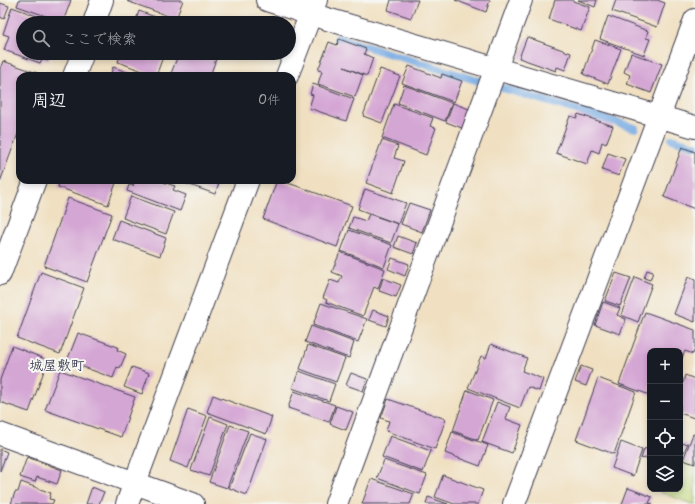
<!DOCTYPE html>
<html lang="ja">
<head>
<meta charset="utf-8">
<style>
  :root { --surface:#171b24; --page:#242831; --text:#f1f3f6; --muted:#9ea1a6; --line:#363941 }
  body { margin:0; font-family:"Shantell Sans","Klee One",sans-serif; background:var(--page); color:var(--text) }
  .controls { position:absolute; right:12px; bottom:12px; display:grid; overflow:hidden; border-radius:8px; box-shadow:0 2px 6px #0003 }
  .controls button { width:36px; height:36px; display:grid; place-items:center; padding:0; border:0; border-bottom:1px solid var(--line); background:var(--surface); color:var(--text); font:20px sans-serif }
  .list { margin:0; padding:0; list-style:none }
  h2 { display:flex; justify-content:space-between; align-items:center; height:52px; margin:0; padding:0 16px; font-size:17px }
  h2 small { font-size:13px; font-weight:400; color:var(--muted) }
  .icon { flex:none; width:22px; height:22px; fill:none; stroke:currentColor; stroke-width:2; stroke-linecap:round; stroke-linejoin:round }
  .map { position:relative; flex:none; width:695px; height:504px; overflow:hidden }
  .search { position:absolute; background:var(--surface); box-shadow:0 2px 6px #0003; left:16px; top:16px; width:280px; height:44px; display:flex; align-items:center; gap:10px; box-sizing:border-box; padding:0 14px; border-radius:22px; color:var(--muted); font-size:15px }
  .panel { position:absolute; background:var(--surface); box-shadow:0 2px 6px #0003; left:16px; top:72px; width:280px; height:112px; border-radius:12px }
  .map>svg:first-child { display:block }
  .green { fill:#bfd579; stroke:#707c5a }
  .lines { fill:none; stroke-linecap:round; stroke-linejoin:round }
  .stream { stroke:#76aae3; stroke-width:8 }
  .building { fill:#d4a6d4 }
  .minor-casing { stroke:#413e4f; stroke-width:24 }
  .tertiary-casing { stroke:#413e4f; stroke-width:24 }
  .minor { stroke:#fff; stroke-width:22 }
  .tertiary { stroke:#fff; stroke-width:22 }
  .labels { text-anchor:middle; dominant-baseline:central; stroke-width:4; stroke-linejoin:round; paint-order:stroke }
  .quarter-label { font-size:14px; fill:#22223b; stroke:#f6f6f2 }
</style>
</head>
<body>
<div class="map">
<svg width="695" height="504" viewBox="0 0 695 504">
  <rect width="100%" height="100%" fill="#f6f6f2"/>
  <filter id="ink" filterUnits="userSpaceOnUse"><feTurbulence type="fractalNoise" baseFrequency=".025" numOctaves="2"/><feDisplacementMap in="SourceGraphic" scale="8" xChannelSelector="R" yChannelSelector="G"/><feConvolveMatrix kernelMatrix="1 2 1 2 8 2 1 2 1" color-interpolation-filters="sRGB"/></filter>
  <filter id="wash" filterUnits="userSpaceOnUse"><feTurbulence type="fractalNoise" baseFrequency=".012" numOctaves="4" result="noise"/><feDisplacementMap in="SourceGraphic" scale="16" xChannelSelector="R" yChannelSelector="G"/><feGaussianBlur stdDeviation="0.9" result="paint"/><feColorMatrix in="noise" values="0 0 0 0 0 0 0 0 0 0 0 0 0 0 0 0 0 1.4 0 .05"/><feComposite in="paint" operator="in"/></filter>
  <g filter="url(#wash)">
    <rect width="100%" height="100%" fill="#f0e0c1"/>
    <path class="green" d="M 680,459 L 695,465 L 695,504 L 692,504 L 660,492 L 661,489 L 680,489 Z"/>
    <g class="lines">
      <path class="stream" d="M 338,38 L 479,81
        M 503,88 L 635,128
        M 672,139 L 695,146"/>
    </g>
    <g id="blocks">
      <path class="building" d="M 19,0 L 71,0 L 63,22 L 17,6 Z
        M 128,0 L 183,0 L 176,19 L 127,1 Z
        M 391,0 L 418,0 L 411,18 L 388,10 Z
        M 455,0 L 490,0 L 486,12 Z
        M 555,0 L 570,0 L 590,7 L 581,31 L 549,19 Z
        M 578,0 L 597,0 L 595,7 Z
        M 616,0 L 657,0 L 665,3 L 657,27 L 612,11 Z
        M 0,3 L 9,6 L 4,19 L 0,17 Z
        M 12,7 L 55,23 L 23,23 L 23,53 L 51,53 L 48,61 L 42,59 L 40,63 L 4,50 L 9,36 L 3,34 Z
        M 139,11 L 171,23 L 135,23 Z
        M 608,16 L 648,31 L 646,38 L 650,39 L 644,55 L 600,39 Z
        M 527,37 L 571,53 L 565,70 L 557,67 L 556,71 L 519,58 Z
        M 339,39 L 366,49 L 364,54 L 373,58 L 367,76 L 344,67 L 363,75 L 355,97 L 318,84 L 322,71 L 318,70 L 329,42 L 337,45 Z
        M 595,40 L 621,49 L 608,84 L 583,74 Z
        M 116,53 L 162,53 L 164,54 L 156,76 L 118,62 L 120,55 Z
        M 179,53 L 199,53 L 216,59 L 210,76 L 170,76 Z
        M 631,53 L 662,64 L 651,93 L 627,84 L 630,75 L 624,72 Z
        M 3,61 L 40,74 L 39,76 L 20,76 L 20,128 L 0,182 L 0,69 Z
        M 409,66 L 441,78 L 442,74 L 462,81 L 454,102 L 402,83 Z
        M 113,67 L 138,76 L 110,76 Z
        M 380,69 L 400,76 L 382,123 L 363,116 Z
        M 313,84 L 354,99 L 346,121 L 309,108 L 313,95 L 310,94 Z
        M 404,85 L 452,103 L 445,121 L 398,103 Z
        M 453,103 L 469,109 L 462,128 L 446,122 Z
        M 394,104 L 433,118 L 430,126 L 436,128 L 426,155 L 382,138 Z
        M 578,114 L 613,126 L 606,144 L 602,142 L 599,153 L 592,150 L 587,164 L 556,153 L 570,116 L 577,118 Z
        M 382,140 L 398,146 L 394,158 L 404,161 L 393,193 L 366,183 Z
        M 682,147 L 695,152 L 695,209 L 664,197 Z
        M 608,153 L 625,159 L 619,176 L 602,170 Z
        M 60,180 L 117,180 L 108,205 L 58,187 Z
        M 135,180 L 157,180 L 175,186 L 173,190 L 186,195 L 180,211 L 127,191 L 129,185 L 133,186 Z
        M 176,180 L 220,180 L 215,194 Z
        M 277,180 L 280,180 L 352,206 L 337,247 L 263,219 Z
        M 365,189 L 406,203 L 398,224 L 358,209 Z
        M 131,196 L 174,212 L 166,234 L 123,218 Z
        M 68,198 L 112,214 L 87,282 L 44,266 Z
        M 409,203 L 430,210 L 422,232 L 401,224 Z
        M 369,214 L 398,224 L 391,243 L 349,228 L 353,217 L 366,221 Z
        M 119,220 L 166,238 L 160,256 L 112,239 Z
        M 349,230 L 392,245 L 384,267 L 341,251 Z
        M 398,236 L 417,243 L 413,254 L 394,247 Z
        M 340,252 L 385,269 L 378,289 L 374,287 L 363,316 L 326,302 L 327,300 L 323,298 L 330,280 L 339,283 L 342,276 L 332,272 Z
        M 392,258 L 409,264 L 405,276 L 388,269 Z
        M 647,270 L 653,272 L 650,280 L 644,278 Z
        M 41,272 L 84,288 L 60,354 L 17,338 Z
        M 616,273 L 631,278 L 620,306 L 605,301 Z
        M 635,277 L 652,284 L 638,322 L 621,315 Z
        M 688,277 L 695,280 L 695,322 L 674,314 Z
        M 383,278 L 401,285 L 396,297 L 379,291 Z
        M 603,302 L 620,308 L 617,315 L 626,319 L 620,334 L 595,325 Z
        M 321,303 L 367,319 L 358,342 L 313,325 Z
        M 373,310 L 389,316 L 386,326 L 369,320 Z
        M 645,312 L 695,330 L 695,349 L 693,354 L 685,351 L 680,363 L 680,351 L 650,351 L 650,395 L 619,384 Z
        M 311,326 L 354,342 L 349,358 L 305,342 Z
        M 78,333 L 118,347 L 117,350 L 126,354 L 120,368 L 117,367 L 113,378 L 67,361 Z
        M 491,344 L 527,358 L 522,371 L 543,379 L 539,391 L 528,387 L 520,408 L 468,388 L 481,356 L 486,358 Z
        M 308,345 L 345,358 L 336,382 L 300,369 Z
        M 12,346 L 48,360 L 29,412 L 0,402 L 0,380 Z
        M 581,366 L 592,370 L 586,386 L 575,382 Z
        M 132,367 L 149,373 L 142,394 L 124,387 Z
        M 60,370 L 135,397 L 121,437 L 45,410 Z
        M 299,371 L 335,384 L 329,401 L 292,388 Z
        M 351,373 L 367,379 L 363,391 L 346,385 Z
        M 685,375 L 695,379 L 695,416 L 694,418 L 680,413 L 680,382 L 683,383 Z
        M 598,378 L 636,392 L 614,454 L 576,440 Z
        M 467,390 L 493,400 L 478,440 L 453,431 Z
        M 294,391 L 335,405 L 329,422 L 288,408 Z
        M 213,395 L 272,417 L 266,434 L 207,412 Z
        M 388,399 L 446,419 L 435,449 L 386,431 L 389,421 L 381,418 Z
        M 497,402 L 510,407 L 506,419 L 522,425 L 512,453 L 482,442 Z
        M 336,406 L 353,412 L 346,430 L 330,424 Z
        M 188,409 L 207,416 L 188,468 L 170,461 Z
        M 210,417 L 228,424 L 209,476 L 191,470 Z
        M 230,425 L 248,431 L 227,488 L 209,482 Z
        M 452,432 L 488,445 L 480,466 L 445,453 Z
        M 250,433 L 267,439 L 247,495 L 229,488 Z
        M 693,434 L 695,435 L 695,464 L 683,460 Z
        M 390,436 L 431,451 L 423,472 L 382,457 Z
        M 621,442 L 642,450 L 633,476 L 612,468 Z
        M 688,443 L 684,452 L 680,453 L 680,444 Z
        M 650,448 L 650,457 L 641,459 L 644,449 Z
        M 0,449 L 7,452 L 0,471 Z
        M 27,457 L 62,470 L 57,484 L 37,477 L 35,482 L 20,477 Z
        M 384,460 L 427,475 L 420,494 L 377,478 Z
        M 443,475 L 483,490 L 478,504 L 454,504 L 435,497 Z
        M 371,479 L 414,494 L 410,504 L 362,504 Z
        M 21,482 L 51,493 L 49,499 L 54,500 L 52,504 L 11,504 L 15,492 L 18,492 Z
        M 92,487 L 104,492 L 99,504 L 86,504 Z
        M 628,488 L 652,497 L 649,503 L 653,504 L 622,504 Z
        M 428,497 L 448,504 L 426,504 Z"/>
    </g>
  </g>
  <g filter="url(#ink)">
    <use href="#blocks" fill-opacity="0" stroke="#413e4f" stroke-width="1"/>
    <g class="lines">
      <defs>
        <path id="minor" d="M 267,0 L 310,14 L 695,127
          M 94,23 L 102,0
          M 74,76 L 83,53
          M 0,274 L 35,180
          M 0,434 L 193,504
          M 336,504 L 521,0
          M 514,504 L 695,20"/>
        <path id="tertiary" d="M 287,76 L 316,0
          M 127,504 L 248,180"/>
      </defs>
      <use href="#minor" class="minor-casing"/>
      <use href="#tertiary" class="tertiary-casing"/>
      <use href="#minor" class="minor"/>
      <use href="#tertiary" class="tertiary"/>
    </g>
  </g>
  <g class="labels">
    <g class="quarter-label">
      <text x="57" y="365">城屋敷町</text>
    </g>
  </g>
</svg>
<div class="controls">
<button>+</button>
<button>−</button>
<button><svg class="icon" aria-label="locate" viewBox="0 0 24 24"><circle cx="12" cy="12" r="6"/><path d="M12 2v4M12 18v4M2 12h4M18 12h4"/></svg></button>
<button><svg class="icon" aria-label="layers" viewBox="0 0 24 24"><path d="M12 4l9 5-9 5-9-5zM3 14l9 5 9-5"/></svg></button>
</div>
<div class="search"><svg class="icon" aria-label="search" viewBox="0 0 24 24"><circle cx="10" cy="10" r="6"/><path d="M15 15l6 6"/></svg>ここで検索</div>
<section class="panel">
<h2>周辺<small>0件</small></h2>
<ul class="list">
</ul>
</section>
</div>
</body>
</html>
